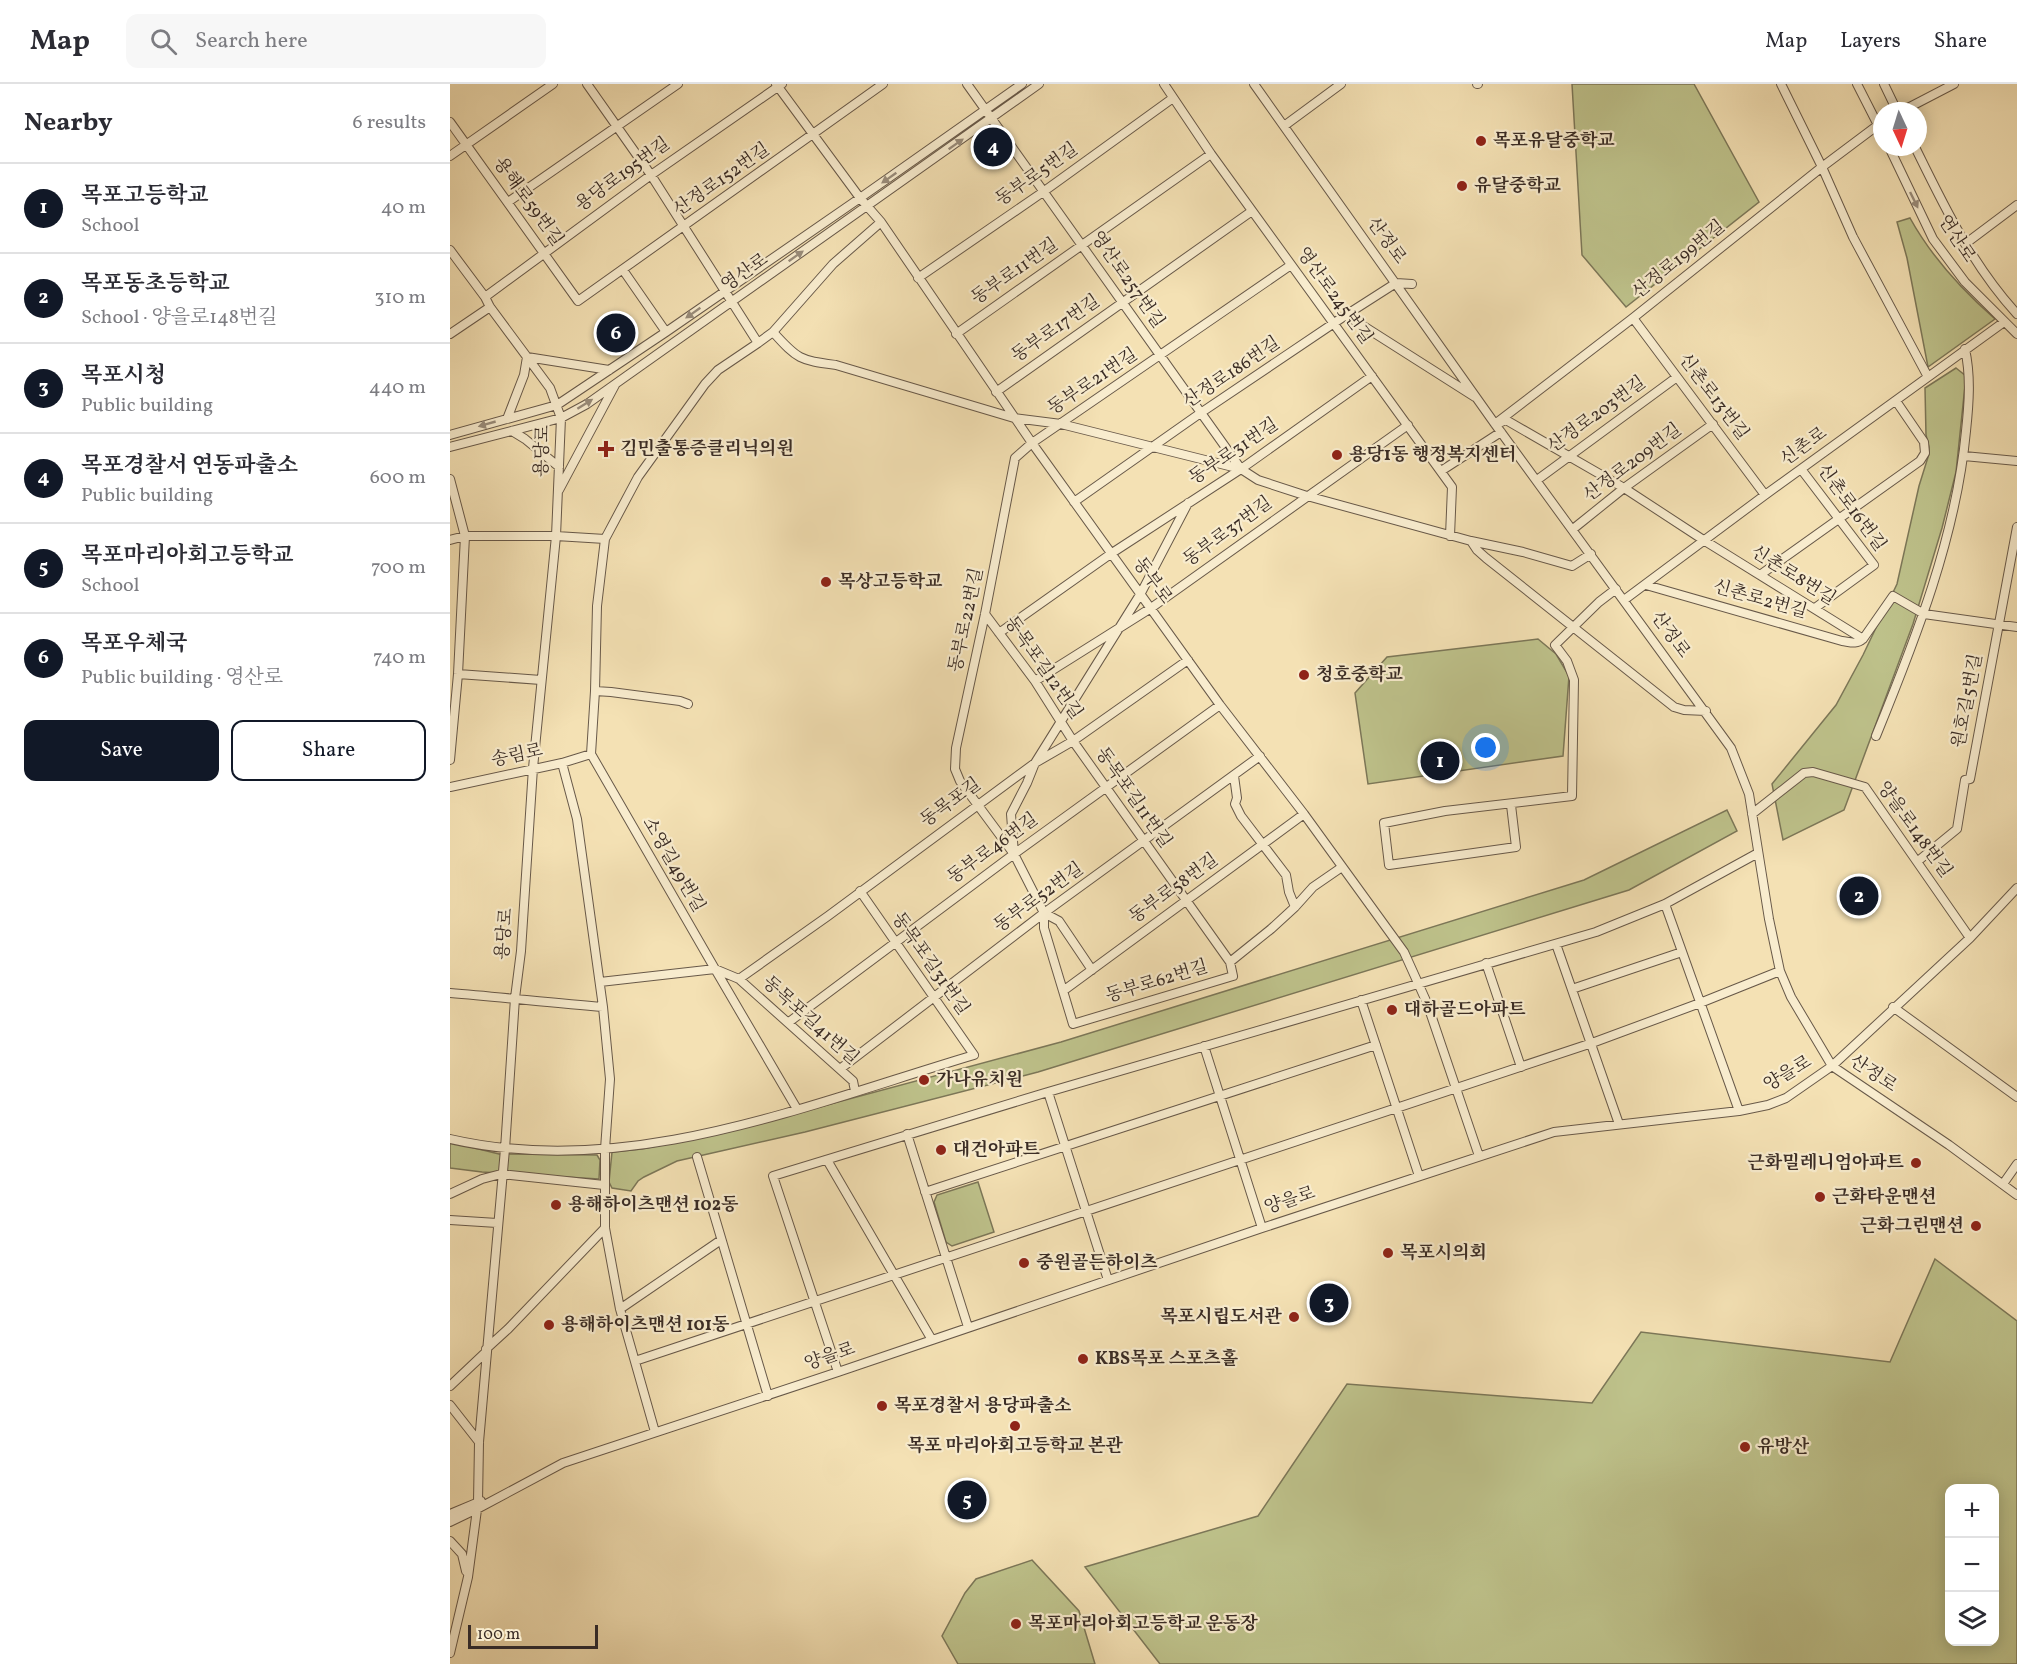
<!DOCTYPE html>
<html lang="en">
<head>
<meta charset="utf-8">
<style>
  :root { --surface:#fff; --page:#f7f7f7; --text:#2b2b33; --muted:#7c7c81; --line:#e1e1e2; --accent:#111827 }
  body { margin:0; font-family:Vollkorn,"Noto Serif KR",serif; background:var(--page); color:var(--text) }
  .controls { position:absolute; right:18px; bottom:18px; display:grid; overflow:hidden; border-radius:12px; box-shadow:0 3px 15px #0003 }
  .controls button { width:54px; height:54px; display:grid; place-items:center; padding:0; border:0; border-bottom:2px solid var(--line); background:var(--surface); color:var(--text); font:30px sans-serif }
  .compass { position:absolute; left:1423px; top:18px; width:54px; height:54px; border-radius:50%; background:var(--surface); box-shadow:0 3px 15px #0003; rotate:176deg }
  .scale { position:absolute; left:18px; bottom:15px; width:130px; box-sizing:border-box; padding-left:6px; border:3px solid #3a2c25; border-top:0; font-size:16px; line-height:21px; white-space:nowrap; color:#3a2c25; -webkit-text-stroke:4px #f8ecce; paint-order:stroke }
  .you { position:absolute; left:1036px; top:664px; width:21px; height:21px; margin:-15px; border:4px solid #fff; border-radius:50%; background:#1a73e8; box-shadow:0 0 0 9px #1a73e833 }
  .badge { display:grid; place-items:center; width:39px; height:39px; border-radius:50%; background:var(--accent); color:#fff; font-size:20px; font-weight:700 }
  .pin { position:absolute; translate:-50% -50%; border:3px solid #fff; box-shadow:0 2px 6px #0006 }
  .list { margin:0; padding:0; list-style:none }
  h2 { display:flex; justify-content:space-between; align-items:center; height:78px; margin:0; padding:0 24px; font-size:26px }
  h2 small { font-size:20px; font-weight:400; color:var(--muted) }
  .list li { display:grid; grid-template-columns:39px 1fr auto; gap:18px; align-items:center; box-sizing:border-box; height:90px; padding:0 24px; border-top:2px solid var(--line) }
  .list b { display:block; font-size:22px; white-space:nowrap }
  .list p { margin:0; font-size:20px; white-space:nowrap; color:var(--muted) }
  .list em { font-size:20px; font-style:normal; color:var(--muted) }
  .actions { display:flex; gap:12px; padding:18px 24px }
  .actions a { flex:1; padding:14px 0; border:2px solid var(--accent); border-radius:12px; text-align:center; font-size:21px; color:var(--accent) }
  .actions .main { background:var(--accent); color:#fff }
  .icon { flex:none; width:33px; height:33px; fill:none; stroke:currentColor; stroke-width:2; stroke-linecap:round; stroke-linejoin:round }
  .map { position:relative; flex:none; width:1567px; height:1580px; overflow:hidden }
  header { display:flex; align-items:center; gap:36px; box-sizing:border-box; height:84px; padding:0 30px; background:var(--surface); border-bottom:2px solid var(--line) }
  header strong { font-size:28px }
  nav { display:flex; gap:33px; margin-inline-start:auto; font-size:21px }
  .search { width:420px; height:54px; background:var(--page); display:flex; align-items:center; gap:15px; box-sizing:border-box; padding:0 21px; border-radius:12px; color:var(--muted); font-size:22px }
  main { display:flex }
  aside { flex:1; background:var(--surface) }
  .map>svg:first-child { display:block }
  .green { fill:#bec28b; stroke:#7c7758; stroke-width:1.5; fill-rule:evenodd }
  .lines { fill:none; stroke-linecap:round; stroke-linejoin:round }
  .minor-casing { stroke:#685949; stroke-width:10 }
  .minor { stroke:#f8ecce; stroke-width:8 }
  .oneway { fill:#998c7a }
  .poi-dot { fill:#8f2418; stroke:#f8ecce; stroke-width:2 }
  .labels { text-anchor:middle; dominant-baseline:central; stroke-width:4.5; stroke-linejoin:round; paint-order:stroke }
  .poi-label { font-size:18px; font-weight:bold; fill:#3a2c25; stroke:#f8ecce; text-anchor:start }
  .street-label { font-size:18px; fill:#3a2c25; stroke:#f8ecce }
</style>
</head>
<body>
<header>
<strong>Map</strong>
<div class="search"><svg class="icon" aria-label="search" viewBox="0 0 24 24"><circle cx="10" cy="10" r="6"/><path d="M15 15l6 6"/></svg>Search here</div>
<nav><a>Map</a><a>Layers</a><a>Share</a></nav>
</header>
<main>
<aside>
<h2>Nearby<small>6 results</small></h2>
<ul class="list">
<li><span class="badge">1</span><div><b>목포고등학교</b><p>School</p></div><em>40 m</em></li>
<li><span class="badge">2</span><div><b>목포동초등학교</b><p>School · 양을로148번길</p></div><em>310 m</em></li>
<li><span class="badge">3</span><div><b>목포시청</b><p>Public building</p></div><em>440 m</em></li>
<li><span class="badge">4</span><div><b>목포경찰서 연동파출소</b><p>Public building</p></div><em>600 m</em></li>
<li><span class="badge">5</span><div><b>목포마리아회고등학교</b><p>School</p></div><em>700 m</em></li>
<li><span class="badge">6</span><div><b>목포우체국</b><p>Public building · 영산로</p></div><em>740 m</em></li>
</ul>
<div class="actions"><a class="main">Save</a><a>Share</a></div>
</aside>
<div class="map">
<svg width="1567" height="1580" viewBox="0 0 1567 1580">
  <rect width="100%" height="100%" fill="#f4e1b4"/>
  <filter id="stains"><feTurbulence type="fractalNoise" baseFrequency=".00333" numOctaves="4"/><feColorMatrix values="0 0 0 0 .2 0 0 0 0 .09 0 0 0 0 .02 0 0 0 .5 -.17"/></filter>
  <radialGradient id="worn" r=".72"><stop offset=".6" stop-color="#630" stop-opacity="0"/><stop offset="1" stop-color="#630" stop-opacity=".3"/></radialGradient>
  <path class="green" d="M 1122,0 L 1244,0 L 1309,118 L 1176,223 L 1132,171 Z
    M 1460,134 C 1481,172 1512,206 1545,235 L 1478,283 L 1457,174 L 1447,138 Z
    M 1506,284 L 1516,292 L 1506,388 L 1492,444 L 1463,540 L 1394,726 L 1333,756 L 1322,700 L 1386,621 L 1413,571 L 1447,500 L 1469,402 L 1479,370 L 1479,363 L 1476,351 L 1475,304 Z
    M 1088,555 L 1106,570 L 1119,592 L 1113,672 L 918,700 L 905,609 L 937,573 Z
    M 1277,726 L 1287,747 L 1179,806 L 588,988 L 355,1048 L 227,1077 L 194,1093 L 188,1097 L 181,1107 L 162,1104 L 159,1098 L 162,1068 L 192,1065 L 277,1048 L 611,958 L 1134,796 Z
    M 0,1058 L 49,1070 L 147,1071 L 150,1076 L 149,1095 L 32,1088 L 0,1084 Z
    M 528,1098 L 544,1148 L 502,1162 L 496,1158 L 484,1118 L 487,1111 Z
    M 1485,1175 L 1567,1237 L 1567,1580 L 710,1580 L 635,1483 L 808,1432 L 897,1300 L 1142,1319 L 1191,1248 L 1440,1278 ZM 1500,1404 L 1544,1404 L 1544,1558 L 1500,1558 Z
    M 582,1476 L 629,1527 L 645,1580 L 508,1580 L 492,1552 L 515,1509 L 526,1495 Z"/>
  <g class="lines">
    <defs>
      <path id="minor" d="M 137,0 L 201,91 L 308,259 L 268,286 L 255,300 L 188,393 L 155,455 L 147,522 L 145,607 L 141,670
        M 326,0 L 410,114 L 431,138 L 582,359 L 770,621 L 854,730 L 954,868 L 977,919 L 1029,1072
        M 517,0 L 791,385
        M 714,0 L 761,70 L 1002,403 L 1000,452
        M 804,0 L 1045,340 L 1281,664 L 1299,710 L 1319,835 L 1330,887 L 1341,913 L 1382,982 L 1499,1061 L 1567,1111
        M 1027,0 L 1028,0
        M 1331,0 L 1372,83 L 1403,153 L 1478,293
        M 1407,0 L 1432,49
        M 1434,0 L 1447,27
        M 1452,27 L 1504,0
        M 0,38 L 128,217 L 433,0
        M 834,42 L 891,0
        M 1439,63 L 1483,155 L 1515,198 L 1567,250
        M 1465,63 C 1494,122 1522,181 1567,230
        M 0,72 L 103,0
        M 58,118 L 228,0
        M 1515,160 L 1567,121
        M 0,166 L 35,213 L 40,223 L 100,304 L 111,334 L 106,452 L 83,684 L 71,867 L 65,914 L 55,1065 L 29,1358 L 28,1418 L 18,1493 L 0,1569
        M 173,186 L 216,248
        M 468,194 L 593,108 L 723,14
        M 35,213 L 201,91 L 332,0
        M 896,231 L 1025,313
        M 1183,234 L 1315,411
        M 323,248 C 348,276 350,276 386,281 L 564,334 L 611,340 L 791,385 L 808,396 L 857,412 L 1021,457 L 1027,466 L 1036,474 L 1224,623 L 1234,626 L 1256,627
        M 0,250 L 40,223
        M 506,250 L 761,70
        M 308,259 L 323,248 L 383,180 L 431,138
        M 546,308 L 802,127
        M 57,335 L 74,291 L 77,273 L 159,286
        M 1049,339 L 1056,336 L 1174,404 L 1255,457 L 1413,555
        M 1045,340 L 1183,234 L 1372,83 L 1432,38
        M 62,347 L 75,355 L 109,383
        M 0,351 L 107,321 L 216,248 L 410,114 L 572,0
        M 0,363 L 111,334 L 137,320 L 589,0
        M 1514,372 L 1567,377
        M 1351,385 L 1424,481 L 1365,524
        M 991,387 L 1051,348
        M 0,395 L 15,452 L 8,590 L 0,676
        M 1087,396 L 1227,293
        M 109,406 L 165,301
        M 624,418 L 752,328 L 896,231 L 946,199 L 962,200
        M 1123,445 L 1174,404 L 1263,340
        M 0,456 L 15,452 L 106,452 L 155,455
        M 1021,457 L 1073,468 L 1122,482 L 1141,470
        M 1310,491 L 1470,377 L 1475,369 L 1474,358 L 1446,317
        M 1196,501 L 1392,557 C 1400,558 1406,561 1413,555 L 1443,512 L 1474,530 L 1567,543
        M 1174,516 L 1315,411 L 1554,238
        M 535,530 L 585,597 L 623,657 L 780,878 L 783,892 L 623,940 L 594,844 L 594,829
        M 549,549 L 662,469 L 791,385 L 922,292
        M 8,590 L 91,596
        M 585,597 L 701,524 L 958,341
        M 145,607 L 161,608 L 230,617 L 238,620
        M 1426,652 C 1466,554 1506,453 1516,347 C 1519,319 1521,292 1515,265
        M 141,670 L 265,885 L 289,895 L 403,997 L 405,1007
        M 112,679 L 127,735 L 153,923 L 160,995 L 155,1065 L 155,1144 L 170,1225 L 205,1348
        M 784,692 L 787,714 L 785,720 L 791,732 L 836,791 L 839,808 L 845,823
        M 0,703 L 112,679 L 141,670
        M 1061,721 L 1066,763 L 939,781 L 934,739 L 995,727 L 1122,712 L 1124,596 L 1117,577 L 1105,561 L 1149,518 L 1166,505
        M 1302,730 L 1354,689 L 1363,688 L 1415,703 L 1520,854
        M 564,770 L 561,730 L 577,699 L 585,679 L 691,509 L 738,419
        M 1468,777 L 1507,745 L 1515,696 L 1520,695 L 1567,443
        M 1215,820 L 1289,1027
        M 1106,860 L 1169,1040
        M 780,878 L 821,845 L 845,823 L 863,803 L 892,783
        M 1036,879 L 1071,983
        M 642,886 L 609,837 L 594,829 L 564,770 L 510,697 L 505,685 L 506,664 L 535,530 L 565,374 L 582,359 L 841,181
        M 289,895 L 378,832 L 585,679 L 623,657 L 738,576
        M 150,898 L 265,885 L 347,1025
        M 1122,905 L 1232,868
        M 613,907 L 854,730
        M 0,909 C 51,913 102,919 153,923
        M 911,916 L 969,1092
        M 1443,923 L 1567,1013
        M 339,938 L 564,770 L 770,621
        M 754,962 L 812,1144
        M 390,985 L 594,829 L 810,672
        M 598,1008 L 658,1196
        M 457,1050 L 518,1243
        M 0,1055 C 178,1096 356,1021 524,971 L 410,807
        M 247,1073 L 318,1312
        M 377,1076 L 482,1256
        M 1553,1100 L 1567,1080
        M 475,1108 L 926,961
        M 0,1110 L 32,1095 L 51,1090 L 154,1101
        M 0,1136 L 47,1139
        M 170,1225 L 271,1156
        M 36,1265 L 58,1245 L 155,1144
        M 185,1277 L 1142,959 L 1250,919 L 1330,887
        M 388,1288 L 323,1092 L 598,1008 L 1146,848 L 1215,820 L 1308,769
        M 0,1302 L 36,1268
        M 0,1321 L 29,1358
        M 0,1430 L 31,1417
        M 0,1438 L 27,1425 L 113,1379 L 388,1288 L 812,1144 L 1104,1048 L 1289,1027 L 1318,1021 L 1336,1014 L 1382,982 L 1520,854 L 1567,804
        M 0,1457 L 12,1470 L 16,1487"/>
    </defs>
    <use href="#minor" class="minor-casing"/>
    <use href="#minor" class="minor"/>
  </g>
  <defs><path id="oneway-solid" d="M-6-.8H1V-3.2L6.5 0L1 3.2V.8H-6Z" transform="scale(1.5)"/></defs>
  <g class="oneway">
    <use href="#oneway-solid" transform="translate(506 60) rotate(-35)"/>
    <use href="#oneway-solid" transform="translate(439 94) rotate(145)"/>
    <use href="#oneway-solid" transform="translate(1464 116) rotate(64)"/>
    <use href="#oneway-solid" transform="translate(346 172) rotate(-35)"/>
    <use href="#oneway-solid" transform="translate(243 229) rotate(145)"/>
    <use href="#oneway-solid" transform="translate(135 320) rotate(-32)"/>
    <use href="#oneway-solid" transform="translate(37 340) rotate(164)"/>
  </g>
  <g class="poi-dot">
    <circle cx="1031" cy="57" r="6"/>
    <circle cx="1012" cy="102" r="6"/>
    <path d="M153 356h6v6h6v6h-6v6h-6v-6h-6v-6h6z"/>
    <circle cx="887" cy="371" r="6"/>
    <circle cx="376" cy="498" r="6"/>
    <circle cx="854" cy="591" r="6"/>
    <circle cx="942" cy="926" r="6"/>
    <circle cx="474" cy="996" r="6"/>
    <circle cx="491" cy="1066" r="6"/>
    <circle cx="1466" cy="1079" r="6"/>
    <circle cx="1370" cy="1113" r="6"/>
    <circle cx="106" cy="1121" r="6"/>
    <circle cx="1526" cy="1142" r="6"/>
    <circle cx="938" cy="1169" r="6"/>
    <circle cx="574" cy="1179" r="6"/>
    <circle cx="844" cy="1233" r="6"/>
    <circle cx="99" cy="1241" r="6"/>
    <circle cx="633" cy="1275" r="6"/>
    <circle cx="432" cy="1322" r="6"/>
    <circle cx="565" cy="1342" r="6"/>
    <circle cx="1295" cy="1363" r="6"/>
    <circle cx="566" cy="1540" r="6"/>
  </g>
  <g class="labels">
    <g class="poi-label">
      <text x="1043" y="57">목포유달중학교</text>
      <text x="1024" y="102">유달중학교</text>
      <text x="170" y="365">김민출통증클리닉의원</text>
      <text x="899" y="371">용당1동 행정복지센터</text>
      <text x="388" y="498">목상고등학교</text>
      <text x="866" y="591">청호중학교</text>
      <text x="954" y="926">대하골드아파트</text>
      <text x="486" y="996">가나유치원</text>
      <text x="503" y="1066">대건아파트</text>
      <text x="1454" y="1079" text-anchor="end">근화밀레니엄아파트</text>
      <text x="1382" y="1113">근화타운맨션</text>
      <text x="118" y="1121">용해하이츠맨션 102동</text>
      <text x="1514" y="1142" text-anchor="end">근화그린맨션</text>
      <text x="950" y="1169">목포시의회</text>
      <text x="586" y="1179">중원골든하이츠</text>
      <text x="832" y="1233" text-anchor="end">목포시립도서관</text>
      <text x="111" y="1241">용해하이츠맨션 101동</text>
      <text x="645" y="1275">KBS목포 스포츠홀</text>
      <text x="444" y="1322">목포경찰서 용당파출소</text>
      <text x="565" y="1362" text-anchor="middle">목포 마리아회고등학교 본관</text>
      <text x="1307" y="1363">유방산</text>
      <text x="578" y="1540">목포마리아회고등학교 운동장</text>
    </g>
    <g class="street-label">
      <text transform="translate(173 91) rotate(-36)">용당로195번길</text>
      <text transform="translate(587 91) rotate(-35)">동부로5번길</text>
      <text transform="translate(272 96) rotate(-35)">산정로152번길</text>
      <text transform="translate(78 118) rotate(54)">용해로59번길</text>
      <text transform="translate(1506 155) rotate(57)">연산로</text>
      <text transform="translate(936 157) rotate(54)">산정로</text>
      <text transform="translate(1229 176) rotate(-39)">산정로199번길</text>
      <text transform="translate(565 188) rotate(-35)">동부로11번길</text>
      <text transform="translate(295 189) rotate(-35)">영산로</text>
      <text transform="translate(677 196) rotate(55)">영산로257번길</text>
      <text transform="translate(884 212) rotate(54)">영산로245번길</text>
      <text transform="translate(606 245) rotate(-35)">동부로17번길</text>
      <text transform="translate(782 289) rotate(-34)">산정로186번길</text>
      <text transform="translate(643 298) rotate(-34)">동부로21번길</text>
      <text transform="translate(1263 313) rotate(53)">신촌로13번길</text>
      <text transform="translate(1147 331) rotate(-36)">산정로203번길</text>
      <text transform="translate(1354 363) rotate(-36)">신촌로</text>
      <text transform="translate(93 367) rotate(-88)">용당로</text>
      <text transform="translate(784 368) rotate(-34)">동부로31번길</text>
      <text transform="translate(1183 379) rotate(-37)">산정로209번길</text>
      <text transform="translate(1401 424) rotate(54)">신촌로16번길</text>
      <text transform="translate(778 448) rotate(-36)">동부로37번길</text>
      <text transform="translate(1343 492) rotate(32)">신촌로8번길</text>
      <text transform="translate(702 497) rotate(54)">동부로</text>
      <text transform="translate(1310 516) rotate(16)">신촌로2번길</text>
      <text transform="translate(517 536) rotate(-78)">동부로22번길</text>
      <text transform="translate(1220 551) rotate(54)">산정로</text>
      <text transform="translate(593 584) rotate(55)">동목포길12번길</text>
      <text transform="translate(1518 617) rotate(-79)">원호길5번길</text>
      <text transform="translate(67 672) rotate(-12)">송림로</text>
      <text transform="translate(683 714) rotate(55)">동목포길11번길</text>
      <text transform="translate(501 719) rotate(-36)">동목포길</text>
      <text transform="translate(1464 746) rotate(54)">양을로148번길</text>
      <text transform="translate(543 765) rotate(-36)">동부로46번길</text>
      <text transform="translate(223 781) rotate(60)">소영길49번길</text>
      <text transform="translate(724 805) rotate(-36)">동부로58번길</text>
      <text transform="translate(589 814) rotate(-36)">동부로52번길</text>
      <text transform="translate(55 850) rotate(-85)">용당로</text>
      <text transform="translate(480 880) rotate(55)">동목포길31번길</text>
      <text transform="translate(707 898) rotate(-17)">동부로62번길</text>
      <text transform="translate(360 937) rotate(42)">동목포길41번길</text>
      <text transform="translate(1338 990) rotate(-31)">양을로</text>
      <text transform="translate(1423 990) rotate(34)">산정로</text>
      <text transform="translate(840 1117) rotate(-18)">양을로</text>
      <text transform="translate(380 1273) rotate(-19)">양을로</text>
    </g>
  </g>
  <rect width="100%" height="100%" filter="url(#stains)"/>
  <rect width="100%" height="100%" fill="url(#worn)"/>
</svg>
<div class="controls">
<button>+</button>
<button>−</button>
<button><svg class="icon" aria-label="layers" viewBox="0 0 24 24"><path d="M12 4l9 5-9 5-9-5zM3 14l9 5 9-5"/></svg></button>
</div>
<svg class="compass" viewBox="-18 -18 36 36"><path d="M0-13l5 13h-10z" fill="#e53935"/><path d="M0 13l5-13h-10z" fill="#7c7c81"/></svg>
<div class="scale">100 m</div>
<div class="you"></div>
<div class="pin badge" style="left:990px;top:677px">1</div>
<div class="pin badge" style="left:1409px;top:812px">2</div>
<div class="pin badge" style="left:879px;top:1219px">3</div>
<div class="pin badge" style="left:543px;top:63px">4</div>
<div class="pin badge" style="left:517px;top:1416px">5</div>
<div class="pin badge" style="left:166px;top:249px">6</div>
</div>
</main>
</body>
</html>
